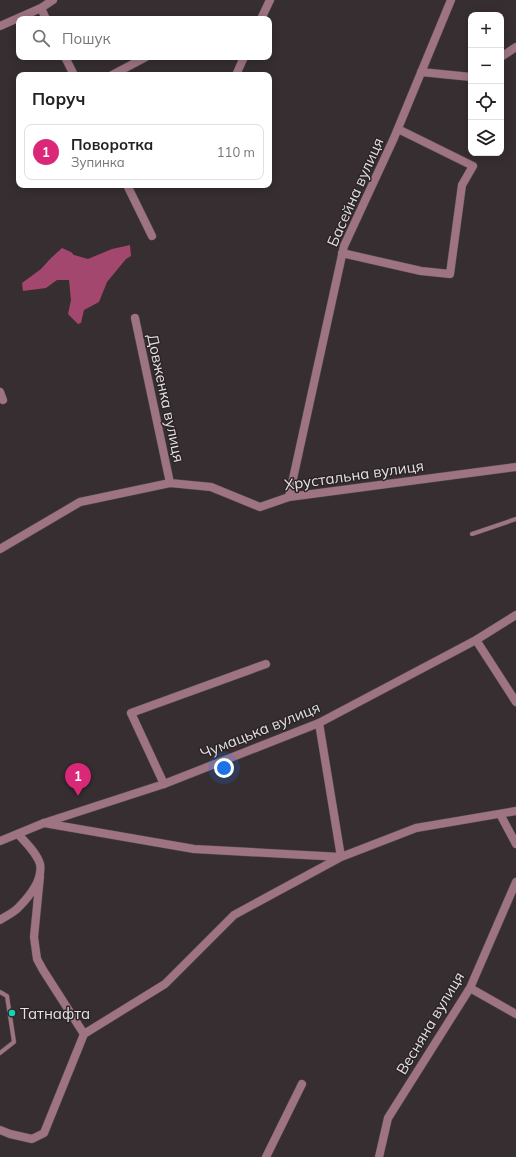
<!DOCTYPE html>
<html lang="uk">
<head>
<meta charset="utf-8">
<style>
  :root { --surface:#fff; --page:#f6f6f6; --text:#222; --muted:#767676; --line:#e0e0e0; --accent:#db2777 }
  body { margin:0; font-family:Mulish,sans-serif; background:var(--page); color:var(--text) }
  .controls { position:absolute; right:12px; top:12px; display:grid; overflow:hidden; border-radius:8px; box-shadow:0 2px 10px #0003 }
  .controls button { width:36px; height:36px; display:grid; place-items:center; padding:0; border:0; border-bottom:1px solid var(--line); background:var(--surface); color:var(--text); font:20px sans-serif }
  .you { position:absolute; left:224px; top:768px; width:14px; height:14px; margin:-10px; border:3px solid #fff; border-radius:50%; background:#1a73e8; box-shadow:0 0 0 6px #1a73e833 }
  .badge { display:grid; place-items:center; width:26px; height:26px; border-radius:50%; background:var(--accent); color:#fff; font-size:13px; font-weight:700 }
  .pin { position:absolute; translate:-50% -33px; filter:drop-shadow(0 1px 2px #0008) }
  .pin::after { content:''; position:absolute; top:21px; width:14px; height:12px; background:inherit; clip-path:polygon(0 0,100% 0,50% 100%) }
  .list { margin:0; padding:0; list-style:none }
  h2 { display:flex; justify-content:space-between; align-items:center; height:52px; margin:0; padding:0 16px; font-size:17px }
  h2 small { font-size:13px; font-weight:400; color:var(--muted) }
  .list li { display:grid; grid-template-columns:26px 1fr auto; gap:12px; align-items:center; box-sizing:border-box; height:56px; margin:0 8px 8px; padding:0 8px; border:1px solid var(--line); border-radius:8px }
  .list b { display:block; font-size:15px; white-space:nowrap }
  .list p { margin:0; font-size:13px; white-space:nowrap; color:var(--muted) }
  .list em { font-size:13px; font-style:normal; color:var(--muted) }
  .icon { flex:none; width:22px; height:22px; fill:none; stroke:currentColor; stroke-width:2; stroke-linecap:round; stroke-linejoin:round }
  .map { position:relative; flex:none; width:516px; height:1157px; overflow:hidden }
  .search { position:absolute; background:var(--surface); box-shadow:0 2px 10px #0003; left:16px; top:16px; width:256px; height:44px; display:flex; align-items:center; gap:10px; box-sizing:border-box; padding:0 14px; border-radius:8px; color:var(--muted); font-size:15px }
  .panel { position:absolute; background:var(--surface); box-shadow:0 2px 10px #0003; left:16px; top:72px; width:256px; height:116px; border-radius:8px }
  .map>svg:first-child { display:block }
  .forest { fill:#a4476e }
  .lines { fill:none; stroke-linecap:round; stroke-linejoin:round }
  .service-casing { stroke:#524b4d; stroke-width:5 }
  .minor-casing { stroke:#524b4d; stroke-width:9 }
  .tertiary-casing { stroke:#524b4d; stroke-width:9 }
  .service { stroke:#9e7382; stroke-width:4 }
  .minor { stroke:#9e7382; stroke-width:8 }
  .tertiary { stroke:#9e7382; stroke-width:8 }
  .poi-dot { fill:#13d5b3; stroke:#2c2527; stroke-width:1.5 }
  .labels { text-anchor:middle; dominant-baseline:central; stroke-width:3; stroke-linejoin:round; paint-order:stroke }
  .street-label { font-size:15px; fill:#e5e1e2; stroke:#2c2527 }
  .poi-label { font-size:15px; fill:#e5e1e2; stroke:#2c2527; text-anchor:start }
</style>
</head>
<body>
<div class="map">
<svg width="516" height="1157" viewBox="0 0 516 1157">
  <rect width="100%" height="100%" fill="#362e31"/>
  <path class="forest" d="M 130,245 L 131,256 L 126,259 L 107,282 L 99,302 L 84,310 L 81,323 L 78,324 L 68,314 L 71,300 L 69,280 L 57,280 L 46,288 L 23,291 L 22,283 L 41,269 L 51,258 L 62,248 L 71,252 L 74,255 L 88,259 L 112,249 Z"/>
  <g class="lines">
    <defs>
      <path id="service" d="M 472,534 L 516,519
        M 0,992 L 7,996 L 14,1042 L 0,1053"/>
      <path id="minor" d="M 41,8 L 46,19
        M 261,19 L 270,0
        M 0,26 L 41,8 L 53,0
        M 65,57 L 74,75
        M 501,57 L 516,47
        M 421,72 L 471,77
        M 112,75 L 146,57
        M 236,75 L 244,57
        M 127,185 L 152,236
        M 342,253 L 421,271 L 450,274 L 462,185 L 473,166 L 398,129
        M 135,318 L 170,483
        M 0,392 L 3,400
        M 289,497 L 344,246 L 394,138 L 451,0
        M 0,549 L 80,502 L 170,483 L 211,487 L 260,507 L 289,497 L 516,467
        M 476,640 L 516,702
        M 164,784 L 131,713 L 266,664
        M 500,814 L 516,844
        M 44,823 L 194,849 L 341,857 L 319,723
        M 0,920 C 6,916 13,913 18,908 C 28,898 43,880 40,864 C 37,853 26,843 18,834
        M 470,988 L 516,1014
        M 84,1034 L 165,984 L 234,915 L 341,857 L 416,828 L 516,811
        M 0,1130 L 10,1134 L 32,1139 L 44,1133 L 84,1034 L 43,970 L 37,959 L 34,937 L 40,876
        M 266,1157 L 302,1084
        M 379,1157 L 388,1118 L 470,988 L 516,882"/>
      <path id="tertiary" d="M 0,841 L 44,823 L 164,784 L 319,723 L 476,640 L 516,615"/>
    </defs>
    <use href="#service" class="service-casing"/>
    <use href="#minor" class="minor-casing"/>
    <use href="#tertiary" class="tertiary-casing"/>
    <use href="#service" class="service"/>
    <use href="#minor" class="minor"/>
    <use href="#tertiary" class="tertiary"/>
  </g>
  <circle class="poi-dot" cx="12" cy="1013" r="4"/>
  <g class="labels">
    <g class="street-label">
      <text transform="translate(355 192) rotate(-66)">Басейна вулиця</text>
      <text transform="translate(166 398) rotate(78)">Довженка вулиця</text>
      <text transform="translate(354 475) rotate(-8)">Хрустальна вулиця</text>
      <text transform="translate(260 730) rotate(-22)">Чумацька вулиця</text>
      <text transform="translate(430 1023) rotate(-59)">Весняна вулиця</text>
    </g>
    <g class="poi-label">
      <text x="20" y="1013">Татнафта</text>
    </g>
  </g>
</svg>
<div class="controls">
<button>+</button>
<button>−</button>
<button><svg class="icon" aria-label="locate" viewBox="0 0 24 24"><circle cx="12" cy="12" r="6"/><path d="M12 2v4M12 18v4M2 12h4M18 12h4"/></svg></button>
<button><svg class="icon" aria-label="layers" viewBox="0 0 24 24"><path d="M12 4l9 5-9 5-9-5zM3 14l9 5 9-5"/></svg></button>
</div>
<div class="you"></div>
<div class="pin badge" style="left:78px;top:796px">1</div>
<div class="search"><svg class="icon" aria-label="search" viewBox="0 0 24 24"><circle cx="10" cy="10" r="6"/><path d="M15 15l6 6"/></svg>Пошук</div>
<section class="panel">
<h2>Поруч<small></small></h2>
<ul class="list">
<li><span class="badge">1</span><div><b>Поворотка</b><p>Зупинка</p></div><em>110 m</em></li>
</ul>
</section>
</div>
</body>
</html>
